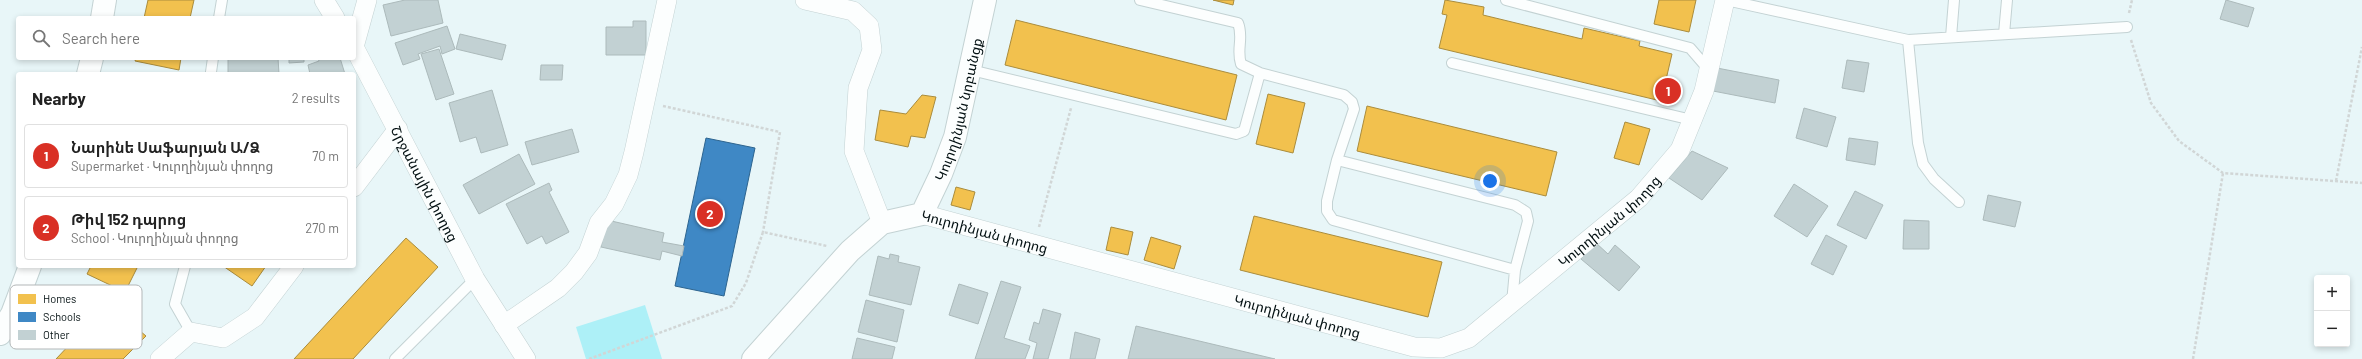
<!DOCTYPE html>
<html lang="en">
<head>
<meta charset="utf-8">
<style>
  :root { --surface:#fff; --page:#f6f6f6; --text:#222; --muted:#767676; --line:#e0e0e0; --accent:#d93025 }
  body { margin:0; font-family:Barlow,"Noto Sans Armenian",sans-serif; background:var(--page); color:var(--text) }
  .controls { position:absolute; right:12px; bottom:12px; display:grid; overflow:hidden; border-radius:4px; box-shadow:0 2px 6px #0003 }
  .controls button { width:36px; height:36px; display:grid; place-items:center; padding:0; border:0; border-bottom:1px solid var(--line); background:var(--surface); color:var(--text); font:20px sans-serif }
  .you { position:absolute; left:1490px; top:181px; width:14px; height:14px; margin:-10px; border:3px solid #fff; border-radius:50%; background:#1a73e8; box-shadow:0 0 0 6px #1a73e833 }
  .badge { display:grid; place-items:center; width:26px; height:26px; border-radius:50%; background:var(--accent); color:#fff; font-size:13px; font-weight:700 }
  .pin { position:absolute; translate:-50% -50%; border:2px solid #fff; box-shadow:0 1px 4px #0006 }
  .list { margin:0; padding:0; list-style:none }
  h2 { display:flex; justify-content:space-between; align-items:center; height:52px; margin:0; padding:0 16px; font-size:17px }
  h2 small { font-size:13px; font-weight:400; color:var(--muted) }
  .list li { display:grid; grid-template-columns:26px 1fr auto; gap:12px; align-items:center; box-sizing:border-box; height:64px; margin:0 8px 8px; padding:0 8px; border:1px solid var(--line); border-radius:4px }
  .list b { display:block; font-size:15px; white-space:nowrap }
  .list p { margin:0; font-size:13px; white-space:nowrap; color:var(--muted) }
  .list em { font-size:13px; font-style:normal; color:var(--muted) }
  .icon { flex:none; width:22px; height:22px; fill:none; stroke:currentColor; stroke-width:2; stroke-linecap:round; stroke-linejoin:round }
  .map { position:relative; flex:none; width:2362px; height:359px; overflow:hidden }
  .search { position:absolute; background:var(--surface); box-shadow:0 2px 6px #0003; left:16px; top:16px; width:340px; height:44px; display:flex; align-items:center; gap:10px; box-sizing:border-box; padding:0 14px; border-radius:4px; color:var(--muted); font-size:15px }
  .panel { position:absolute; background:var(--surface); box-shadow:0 2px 6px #0003; left:16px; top:72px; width:340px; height:196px; border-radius:4px }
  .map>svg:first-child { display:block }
  .green { fill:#adf0f7 }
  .homes { fill:#f2c14e; stroke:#aa8c3c }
  .schools { fill:#3f88c5; stroke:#2d648f }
  .building { fill:#c2d1d3; stroke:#acbabb }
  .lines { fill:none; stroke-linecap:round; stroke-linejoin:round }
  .service-casing { stroke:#c3d2d3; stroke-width:12 }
  .minor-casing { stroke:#c3d2d3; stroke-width:20 }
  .tertiary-casing { stroke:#c3d2d3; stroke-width:24 }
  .path { stroke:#d1d6d6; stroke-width:2.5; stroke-dasharray:3 2; stroke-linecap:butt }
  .service { stroke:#fcfefe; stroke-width:10 }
  .minor { stroke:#fcfefe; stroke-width:19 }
  .tertiary { stroke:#fcfefe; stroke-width:22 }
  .labels { text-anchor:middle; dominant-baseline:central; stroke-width:4; stroke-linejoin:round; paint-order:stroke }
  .street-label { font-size:14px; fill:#020f11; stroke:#fff }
  .key { fill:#fff; stroke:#b3b7b8; stroke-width:1 }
  .key-label { font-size:11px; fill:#020f11 }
</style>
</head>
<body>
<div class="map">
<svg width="2362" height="359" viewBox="0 0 2362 359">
  <rect width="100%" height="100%" fill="#e8f6f8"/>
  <path class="green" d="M 645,305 L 662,359 L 586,359 L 576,327 Z"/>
  <path class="homes" d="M 148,0 L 194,0 L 190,18 L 144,18 Z
    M 1213,0 L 1234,0 L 1233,5 Z
    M 1445,0 L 1484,7 L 1483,15 L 1582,39 L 1584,28 L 1640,41 L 1639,46 L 1672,54 L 1661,101 L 1439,48 L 1447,15 L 1442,14 Z
    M 1659,0 L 1696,0 L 1689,32 L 1654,24 Z
    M 1016,20 L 1237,75 L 1226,120 L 1005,65 Z
    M 136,58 L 181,58 L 179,70 L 135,61 Z
    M 1268,94 L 1305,103 L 1293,153 L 1256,144 Z
    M 922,95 L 936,97 L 925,138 L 911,136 L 908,147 L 875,140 L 880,110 L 906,114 Z
    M 1367,106 L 1557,152 L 1546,196 L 1357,151 Z
    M 1625,122 L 1650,129 L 1639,165 L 1614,158 Z
    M 956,187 L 975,192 L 970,210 L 951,205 Z
    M 1254,216 L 1442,262 L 1428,317 L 1240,270 Z
    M 1111,227 L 1133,232 L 1128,255 L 1106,250 Z
    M 1151,237 L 1181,246 L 1174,269 L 1144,260 Z
    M 406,238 L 438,267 L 353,359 L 294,359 Z
    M 91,266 L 138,266 L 125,292 L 87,274 Z
    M 223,266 L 266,266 L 252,286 Z
    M 108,304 L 146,336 L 123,359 L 56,359 Z"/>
  <path class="schools" d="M 706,138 L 755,148 L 724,296 L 675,286 Z"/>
  <path class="building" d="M 405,0 L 438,0 L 443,23 L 391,36 L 383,5 Z
    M 2226,0 L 2254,8 L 2248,27 L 2220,19 Z
    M 633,21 L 646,21 L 646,55 L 606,55 L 606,27 L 633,27 Z
    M 447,26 L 455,49 L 442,54 L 440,46 L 418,54 L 420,59 L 403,65 L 395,43 Z
    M 460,34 L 506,45 L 502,60 L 456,49 Z
    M 439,49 L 454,94 L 436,100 L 421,54 Z
    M 228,58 L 278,58 L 279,74 L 228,74 Z
    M 289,58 L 304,58 L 304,62 L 289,63 Z
    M 318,58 L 340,58 L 345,74 L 310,74 L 308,65 L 319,61 Z
    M 1847,60 L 1869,63 L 1864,92 L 1842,88 Z
    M 541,65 L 563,65 L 562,80 L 540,80 Z
    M 1717,68 L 1779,80 L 1775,103 L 1713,91 Z
    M 492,90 L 508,145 L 481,153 L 476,137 L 460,142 L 449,103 Z
    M 1804,108 L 1836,117 L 1827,147 L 1796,138 Z
    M 572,129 L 579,152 L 532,165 L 525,142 Z
    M 1849,138 L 1878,142 L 1875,165 L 1846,160 Z
    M 1692,151 L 1728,168 L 1702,200 L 1669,178 Z
    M 519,154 L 535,184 L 479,214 L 463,185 Z
    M 549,183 L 552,190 L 549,192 L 569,232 L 546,244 L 542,236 L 527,244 L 506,204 Z
    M 1794,184 L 1828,206 L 1807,237 L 1774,216 Z
    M 1855,191 L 1883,205 L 1866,239 L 1837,225 Z
    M 1988,195 L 2021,202 L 2015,227 L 1983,220 Z
    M 607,220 L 664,233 L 662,242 L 684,246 L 682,256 L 662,251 L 660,260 L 601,247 Z
    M 1904,220 L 1929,221 L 1929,249 L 1903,249 Z
    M 1826,235 L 1847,246 L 1833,275 L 1811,264 Z
    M 1595,242 L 1608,254 L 1615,245 L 1640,267 L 1619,291 L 1581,259 Z
    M 890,254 L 899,256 L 898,262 L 920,267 L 911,305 L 869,295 L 878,256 L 889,259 Z
    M 1001,281 L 1021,287 L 1004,338 L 1030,346 L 1025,359 L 975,359 Z
    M 959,284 L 988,293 L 978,324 L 949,315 Z
    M 866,300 L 904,310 L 897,342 L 858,332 Z
    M 1043,309 L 1061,314 L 1048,359 L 1033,359 L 1037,343 L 1029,340 L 1034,322 L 1039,324 Z
    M 1136,326 L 1275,359 L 1128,359 Z
    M 1075,332 L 1100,339 L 1095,359 L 1070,359 Z
    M 857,338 L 895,347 L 892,359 L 852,359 Z"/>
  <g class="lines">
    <defs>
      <path id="service" d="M 1140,0 L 1238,23 C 1244,38 1236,49 1241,64 L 1260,73 L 1344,95 L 1352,102 L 1354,109 L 1337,160 L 1515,205 L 1526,212 L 1528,221 L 1515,270 L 1512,303
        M 1506,0 L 1690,48 L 1709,70
        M 1726,0 L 1908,40 L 2127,27
        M 219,18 L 222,0
        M 2004,34 L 2007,0
        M 1951,37 L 1954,0
        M 1908,40 L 1918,143 L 1923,164 L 1934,179 L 1959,202
        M 1452,63 L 1692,120
        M 971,70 L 1236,134 L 1244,131 L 1260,73
        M 211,72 L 213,58
        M 1337,160 L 1327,201 L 1327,211 L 1333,220 L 1515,270
        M 185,266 L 175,304 L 191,332
        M 395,359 L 475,279"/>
      <g id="minor">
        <path d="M 324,0 L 335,18"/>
        <path d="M 805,0 L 853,11 L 869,26 L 872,50 L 858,88 L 854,151 L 882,223"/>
        <path id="s1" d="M 354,47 L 475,279 L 526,359"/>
        <path d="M 354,47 L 367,0"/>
        <path d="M 354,187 L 398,129"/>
        <path id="s2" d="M 922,214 L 1414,347 L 1441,348 L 1469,338 L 1639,198 L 1680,150 L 1704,91 L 1725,0"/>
        <path d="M 504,325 L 558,288 L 574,272 L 588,253 L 599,223 L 614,204 L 628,175 L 634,152 L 667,0"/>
        <path d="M 160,359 L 191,332 L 223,338 L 255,317 L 294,266"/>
      </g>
      <g id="tertiary">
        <path d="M 102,18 L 105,0"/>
        <path d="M 88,74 L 92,58"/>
        <path d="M 0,334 L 12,314 L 30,266"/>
        <path id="s3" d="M 753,359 L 850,251 L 882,223 L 922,214 L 941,174 L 955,137 L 985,0"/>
      </g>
    </defs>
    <use href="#service" class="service-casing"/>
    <use href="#minor" class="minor-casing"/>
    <use href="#tertiary" class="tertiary-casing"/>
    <path class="path" d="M 2129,13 L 2132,0
      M 2131,40 L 2151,103 L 2179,141 L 2223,173 L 2362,183
      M 663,106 L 780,132 L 763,232
      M 2336,181 L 2362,47
      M 1039,227 L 1071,108
      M 589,359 L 732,306 L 746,283 L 763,232 L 827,246
      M 2193,359 L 2223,173"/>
    <use href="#service" class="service"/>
    <use href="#minor" class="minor"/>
    <use href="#tertiary" class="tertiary"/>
  </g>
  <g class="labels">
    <g class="street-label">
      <text stroke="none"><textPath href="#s3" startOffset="340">Կուրղինյան նրբանցք</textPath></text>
      <text stroke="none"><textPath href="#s1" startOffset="154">Շրջանային փողոց</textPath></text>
      <text stroke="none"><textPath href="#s2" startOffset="749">Կուրղինյան փողոց</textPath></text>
      <text stroke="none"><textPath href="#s2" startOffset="65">Կուրղինյան փողոց</textPath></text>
      <text stroke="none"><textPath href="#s2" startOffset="389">Կուրղինյան փողոց</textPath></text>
    </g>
  </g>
  <rect x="10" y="285" width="132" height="64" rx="6" class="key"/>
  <rect x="18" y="294" width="18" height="10" fill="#f2c14e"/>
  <rect x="18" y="312" width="18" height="10" fill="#3f88c5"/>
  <rect x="18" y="330" width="18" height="10" fill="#c2d1d3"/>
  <g class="key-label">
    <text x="43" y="303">Homes</text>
    <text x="43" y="321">Schools</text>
    <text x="43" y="339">Other</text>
  </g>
</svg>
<div class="controls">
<button>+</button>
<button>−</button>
</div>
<div class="you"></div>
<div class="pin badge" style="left:1668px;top:91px">1</div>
<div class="pin badge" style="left:710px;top:214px">2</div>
<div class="search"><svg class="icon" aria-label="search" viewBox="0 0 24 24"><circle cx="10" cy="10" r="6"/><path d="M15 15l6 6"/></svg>Search here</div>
<section class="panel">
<h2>Nearby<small>2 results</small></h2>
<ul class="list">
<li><span class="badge">1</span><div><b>Նարինե Սաֆարյան Ա/Ձ</b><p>Supermarket · Կուրղինյան փողոց</p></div><em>70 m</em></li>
<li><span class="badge">2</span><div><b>Թիվ 152 դպրոց</b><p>School · Կուրղինյան փողոց</p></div><em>270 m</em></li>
</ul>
</section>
</div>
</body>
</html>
